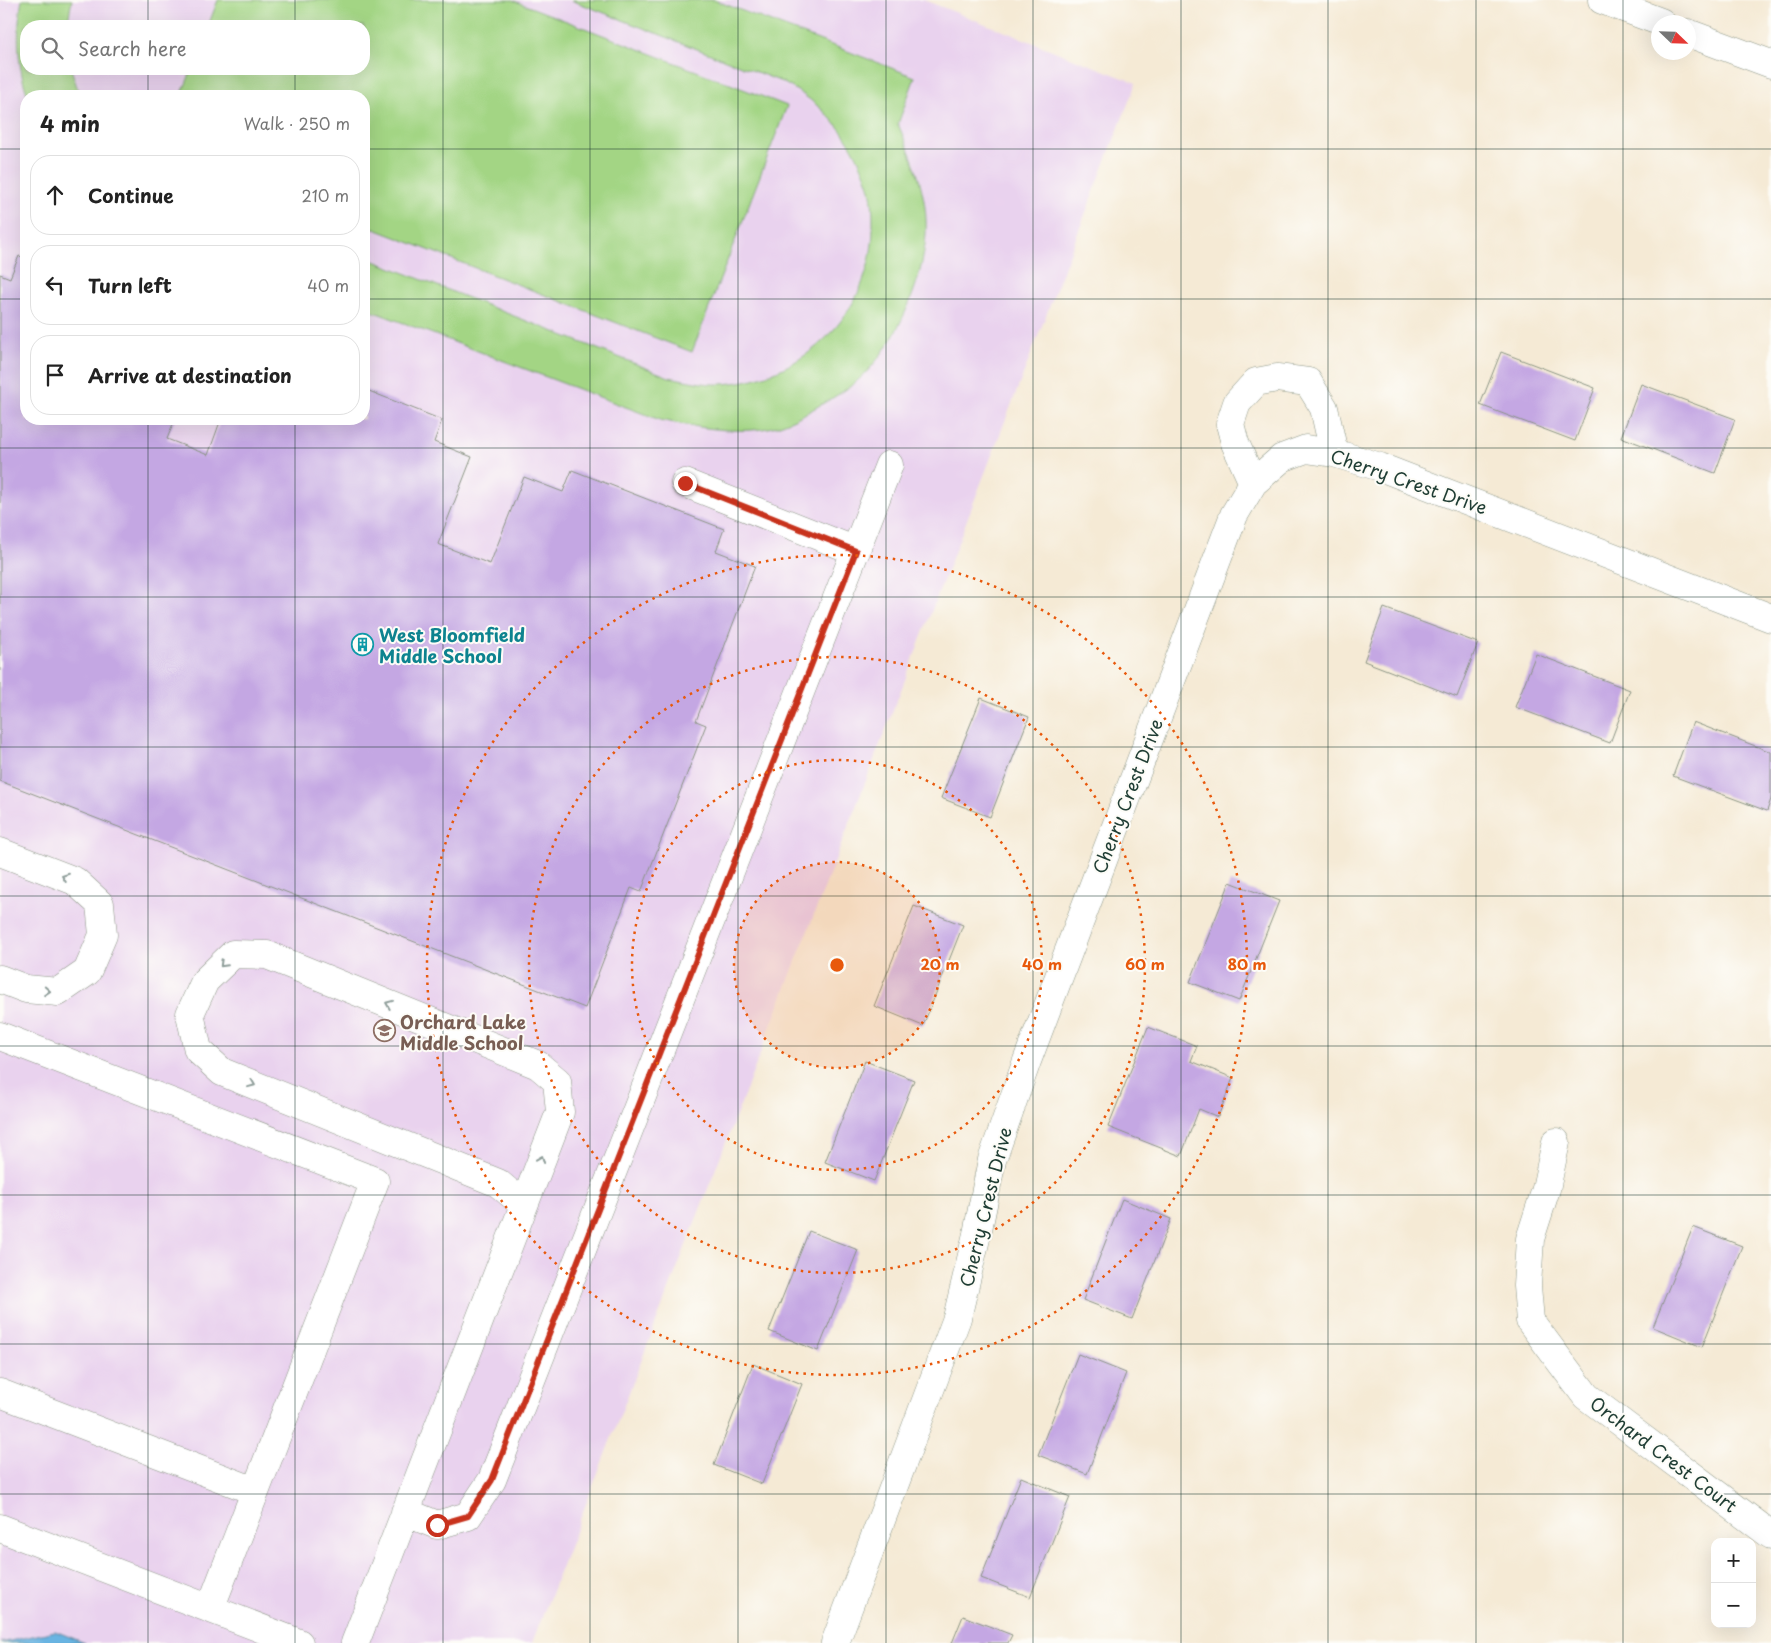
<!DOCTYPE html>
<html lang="en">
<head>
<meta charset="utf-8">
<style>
  :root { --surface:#fff; --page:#f6f6f6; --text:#222; --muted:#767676; --line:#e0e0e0 }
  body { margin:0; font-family:"Playpen Sans",sans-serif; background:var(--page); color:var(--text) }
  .controls { position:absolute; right:15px; bottom:15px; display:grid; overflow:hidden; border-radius:10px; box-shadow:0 5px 20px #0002 }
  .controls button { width:45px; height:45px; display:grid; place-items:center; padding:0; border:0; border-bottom:1px solid var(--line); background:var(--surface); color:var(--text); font:25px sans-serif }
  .compass { position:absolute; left:1651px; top:15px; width:45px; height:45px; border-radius:50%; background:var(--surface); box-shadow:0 5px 20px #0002; rotate:113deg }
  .stop { position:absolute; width:15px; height:15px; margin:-11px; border:4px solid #c8321e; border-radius:50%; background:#fff }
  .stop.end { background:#c8321e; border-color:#fff; box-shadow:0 1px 5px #0008 }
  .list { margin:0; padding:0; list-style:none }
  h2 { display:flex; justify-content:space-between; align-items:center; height:65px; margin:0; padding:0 20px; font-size:21px }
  h2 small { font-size:16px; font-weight:400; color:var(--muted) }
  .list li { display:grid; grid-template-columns:32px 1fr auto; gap:15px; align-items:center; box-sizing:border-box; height:80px; margin:0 10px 10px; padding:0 10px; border:1px solid var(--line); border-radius:20px }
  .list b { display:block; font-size:19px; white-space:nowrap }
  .list em { font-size:16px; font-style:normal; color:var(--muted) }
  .icon { flex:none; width:28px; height:28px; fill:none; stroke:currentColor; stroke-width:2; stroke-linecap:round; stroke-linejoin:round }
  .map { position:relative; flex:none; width:1771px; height:1643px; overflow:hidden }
  .search { position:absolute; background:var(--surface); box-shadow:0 5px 20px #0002; left:20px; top:20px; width:350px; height:55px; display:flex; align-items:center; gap:12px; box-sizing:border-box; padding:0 18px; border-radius:20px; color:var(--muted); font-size:19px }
  .panel { position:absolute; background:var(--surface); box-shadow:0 5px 20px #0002; left:20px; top:90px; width:350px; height:335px; border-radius:20px }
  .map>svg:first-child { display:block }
  .built { fill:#e9d2ee; fill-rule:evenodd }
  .green { fill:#a3d584; stroke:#61895c }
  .water { fill:#69b4e2; stroke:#44788b }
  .building { fill:#c4a7e3 }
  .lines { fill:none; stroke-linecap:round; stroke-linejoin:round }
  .minor-casing { stroke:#8a9484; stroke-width:29 }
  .minor { stroke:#fff; stroke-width:28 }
  .oneway { stroke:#8f9e9a }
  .route { stroke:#c8321e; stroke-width:6 }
  .grid { fill:none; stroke:#1f3d34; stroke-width:1; stroke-opacity:0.55 }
  .ring { fill:none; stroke:#e8590c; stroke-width:2.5; stroke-dasharray:2.5 5 }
  .labels { text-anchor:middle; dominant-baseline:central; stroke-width:4; stroke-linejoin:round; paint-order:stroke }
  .street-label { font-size:18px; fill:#1f3d34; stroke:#fdfcf7 }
  .culture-label { font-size:18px; font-weight:bold; fill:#0d838f; stroke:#fdfcf7; text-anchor:start }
  .education-label { font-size:18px; font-weight:bold; fill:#785e54; stroke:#fdfcf7; text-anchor:start }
  .centre { fill:#e8590c; stroke:#fdfcf7; stroke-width:2.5 }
  .ring-label { font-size:15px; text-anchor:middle; font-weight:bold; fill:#e8590c; stroke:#fdfcf7; stroke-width:4; stroke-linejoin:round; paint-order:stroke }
</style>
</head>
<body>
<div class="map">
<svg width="1771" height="1643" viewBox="0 0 1771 1643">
  <rect width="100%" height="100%" fill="#fdfcf7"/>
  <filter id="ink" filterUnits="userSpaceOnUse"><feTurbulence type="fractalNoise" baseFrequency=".02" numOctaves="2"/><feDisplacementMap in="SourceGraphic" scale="10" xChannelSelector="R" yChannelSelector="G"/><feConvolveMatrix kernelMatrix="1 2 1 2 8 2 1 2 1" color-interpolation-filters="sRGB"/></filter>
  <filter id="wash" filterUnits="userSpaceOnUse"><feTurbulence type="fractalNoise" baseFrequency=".0096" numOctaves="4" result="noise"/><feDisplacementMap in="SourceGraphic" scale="20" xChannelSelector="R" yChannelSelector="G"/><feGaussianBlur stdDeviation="1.12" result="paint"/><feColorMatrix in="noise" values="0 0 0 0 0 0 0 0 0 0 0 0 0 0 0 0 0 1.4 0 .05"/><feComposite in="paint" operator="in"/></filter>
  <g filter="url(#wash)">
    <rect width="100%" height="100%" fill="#f5ead5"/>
    <path class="built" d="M 0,0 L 924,0 L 1136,83 L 532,1643 L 0,1643 ZM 26,26 L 364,26 L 364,69 L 26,69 ZM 26,96 L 364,96 L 364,419 L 26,419 Z"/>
    <path class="green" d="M 22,0 L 72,0 L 67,26 L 26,26 L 26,69 L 71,69 L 80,96 L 28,96 C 17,67 16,31 22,0 Z
      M 218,0 L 512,0 L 787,106 L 692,352 L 364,225 L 364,96 L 181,96 L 192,69 L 364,69 L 364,26 L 208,26 Z
      M 571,0 L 714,0 L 915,77 L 898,124 C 913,159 928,194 926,233 C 924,282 894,350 857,381 C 844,392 829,400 815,408 C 803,415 788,423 773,427 C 740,435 694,427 660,420 L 364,308 L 364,257 L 669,377 C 686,380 704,385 722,384 C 805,379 872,312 873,228 C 873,212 873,195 867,180 C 851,135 824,104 782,82 Z"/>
    <path class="water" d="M 55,1631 L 85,1643 L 1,1643 Z"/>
    <g id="blocks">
      <path class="building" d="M 19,256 L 26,258 L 26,419 L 175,419 L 167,439 L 208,455 L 221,419 L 364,419 L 364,389 L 442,420 L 434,442 L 472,457 L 438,544 L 490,564 L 524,477 L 563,492 L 572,470 L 724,529 L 716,551 L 755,566 L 696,721 L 706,725 L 641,892 L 631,888 L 585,1008 L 0,781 L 0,274 L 10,278 Z
        M 1501,352 L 1595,388 L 1575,441 L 1480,405 Z
        M 1641,384 L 1735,419 L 1715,473 L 1621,437 Z
        M 1384,608 L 1478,643 L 1457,697 L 1364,661 Z
        M 1536,654 L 1630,690 L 1610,743 L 1515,707 Z
        M 981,698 L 1029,717 L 990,817 L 941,798 Z
        M 1693,722 L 1771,752 L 1771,799 L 1767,811 L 1673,776 Z
        M 1230,882 L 1279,901 L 1239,1001 L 1190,982 Z
        M 914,906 L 963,925 L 923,1026 L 874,1006 Z
        M 1148,1027 L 1197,1046 L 1191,1061 L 1233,1078 L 1218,1117 L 1199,1109 L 1181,1156 L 1108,1127 Z
        M 865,1061 L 914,1080 L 874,1181 L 825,1162 Z
        M 1122,1199 L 1171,1219 L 1132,1319 L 1083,1300 Z
        M 1693,1227 L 1742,1246 L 1702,1347 L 1653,1327 Z
        M 809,1231 L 858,1250 L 818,1351 L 769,1331 Z
        M 1078,1354 L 1126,1373 L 1087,1474 L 1038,1455 Z
        M 753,1364 L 802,1384 L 762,1484 L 714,1465 Z
        M 1021,1477 L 1070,1497 L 1030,1597 L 981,1578 Z
        M 963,1616 L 1012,1635 L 1008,1643 L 952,1643 Z"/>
    </g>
  </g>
  <g filter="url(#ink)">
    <use href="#blocks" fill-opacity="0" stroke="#8a9484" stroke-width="1"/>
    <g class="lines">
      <defs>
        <path id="minor" d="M 1602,0 L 1661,22
          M 1688,33 L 1771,64
          M 685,483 L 856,551
          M 1253,483 L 1235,443 L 1230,424 L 1237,403 L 1256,382 L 1277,378 L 1308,382 L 1324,408 L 1334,453
          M 0,852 L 75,881 L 100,904 L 103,935 L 87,972 L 58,992 L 26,989 L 0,979
          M 0,1036 L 375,1181 L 210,1609
          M 1556,1142 L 1546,1189 L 1530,1239 L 1527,1286 L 1530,1321 L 1586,1396 L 1771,1535
          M 0,1393 L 255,1491
          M 405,1512 L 437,1525 L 468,1516 L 492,1480 L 889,465
          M 0,1528 L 299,1643
          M 355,1643 L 560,1112 L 557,1081 L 538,1065 L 267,955 L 233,954 L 205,981 L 190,1014 L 198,1050 L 222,1072 L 498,1183 L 523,1204
          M 835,1643 L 957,1318 L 977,1234 L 992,1160 L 1027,1061 L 1234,515 L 1253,483 L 1282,458 L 1306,449 L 1334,453 L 1380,467 L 1771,618"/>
      </defs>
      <use href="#minor" class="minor-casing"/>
      <use href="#minor" class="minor"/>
    </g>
    <defs><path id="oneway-chevron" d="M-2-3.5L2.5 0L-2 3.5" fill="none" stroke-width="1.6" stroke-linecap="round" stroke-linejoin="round" transform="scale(1.25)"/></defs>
    <g class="oneway">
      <use href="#oneway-chevron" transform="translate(65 877) rotate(-159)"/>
      <use href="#oneway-chevron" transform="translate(223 964) rotate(135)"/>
      <use href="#oneway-chevron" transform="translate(47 991) rotate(4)"/>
      <use href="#oneway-chevron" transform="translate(389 1004) rotate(-158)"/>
      <use href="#oneway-chevron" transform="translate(252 1084) rotate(22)"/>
      <use href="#oneway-chevron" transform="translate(541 1159) rotate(-68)"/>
    </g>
  </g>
  <g class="lines" filter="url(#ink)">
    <path class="route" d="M 437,1525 L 468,1516 L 492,1480 L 856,551 L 685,483"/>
  </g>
  <path class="grid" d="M 148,0 L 148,26M 295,0 L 295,26M 443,0 L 443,1643M 590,0 L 590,1643M 738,0 L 738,1643M 886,0 L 886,1643M 1033,0 L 1033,1643M 1181,0 L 1181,1643M 1328,0 L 1328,1643M 1476,0 L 1476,1643M 1623,0 L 1623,1643M 148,69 L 148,96M 295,69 L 295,96M 0,149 L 26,149M 364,149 L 1771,149M 0,299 L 26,299M 364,299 L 1771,299M 148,419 L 148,1643M 295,419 L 295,1643M 0,448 L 1771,448M 0,597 L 1771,597M 0,747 L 1771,747M 0,896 L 1771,896M 0,1046 L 1771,1046M 0,1195 L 1771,1195M 0,1344 L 1771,1344M 0,1494 L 1771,1494"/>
  <circle cx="837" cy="965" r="103" fill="#e8590c" fill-opacity=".12"/>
  <g class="ring">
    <circle cx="837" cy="965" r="103"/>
    <circle cx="837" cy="965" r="205"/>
    <circle cx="837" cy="965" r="308"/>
    <circle cx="837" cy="965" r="410"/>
  </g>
  <defs>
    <symbol id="building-ring" viewBox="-11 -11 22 22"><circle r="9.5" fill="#fdfcf7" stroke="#0f9aa8" stroke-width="1.5"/><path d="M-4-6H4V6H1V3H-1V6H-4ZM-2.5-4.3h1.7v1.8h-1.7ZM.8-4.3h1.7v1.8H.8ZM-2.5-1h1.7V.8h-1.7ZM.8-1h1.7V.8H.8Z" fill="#0f9aa8"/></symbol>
    <symbol id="school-ring" viewBox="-11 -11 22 22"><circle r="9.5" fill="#fdfcf7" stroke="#8d6e63" stroke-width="1.5"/><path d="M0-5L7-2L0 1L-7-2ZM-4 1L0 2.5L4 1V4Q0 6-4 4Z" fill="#8d6e63"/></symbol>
  </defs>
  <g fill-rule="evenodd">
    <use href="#building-ring" x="350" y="632" width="25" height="25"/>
    <use href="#school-ring" x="372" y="1018" width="25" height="25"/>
  </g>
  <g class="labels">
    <g class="street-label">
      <text transform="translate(1409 481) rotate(19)">Cherry Crest Drive</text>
      <text transform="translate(1127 796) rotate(-69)">Cherry Crest Drive</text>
      <text transform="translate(985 1207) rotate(-76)">Cherry Crest Drive</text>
      <text transform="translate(1664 1454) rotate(37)">Orchard Crest Court</text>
    </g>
    <g class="culture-label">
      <text x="379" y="634">West Bloomfield<tspan x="379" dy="21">Middle School</tspan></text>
    </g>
    <g class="education-label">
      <text x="400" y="1021">Orchard Lake<tspan x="400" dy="21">Middle School</tspan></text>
    </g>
  </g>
  <circle cx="837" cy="965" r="8" class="centre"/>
  <g class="ring-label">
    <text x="940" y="970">20 m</text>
    <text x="1042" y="970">40 m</text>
    <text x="1145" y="970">60 m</text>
    <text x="1247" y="970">80 m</text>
  </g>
</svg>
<div class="controls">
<button>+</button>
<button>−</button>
</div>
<svg class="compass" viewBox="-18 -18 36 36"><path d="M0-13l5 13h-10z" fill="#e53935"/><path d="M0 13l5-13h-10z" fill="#767676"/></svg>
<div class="stop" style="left:437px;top:1525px"></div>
<div class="stop end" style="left:685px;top:483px"></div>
<div class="search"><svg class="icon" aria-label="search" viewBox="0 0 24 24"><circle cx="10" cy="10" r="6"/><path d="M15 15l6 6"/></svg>Search here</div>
<section class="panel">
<h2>4 min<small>Walk · 250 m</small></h2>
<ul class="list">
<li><svg class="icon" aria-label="ahead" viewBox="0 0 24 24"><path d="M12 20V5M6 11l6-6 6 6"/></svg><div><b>Continue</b></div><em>210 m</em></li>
<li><svg class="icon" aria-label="left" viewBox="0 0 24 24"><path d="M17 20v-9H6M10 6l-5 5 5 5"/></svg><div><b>Turn left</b></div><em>40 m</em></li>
<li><svg class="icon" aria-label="arrive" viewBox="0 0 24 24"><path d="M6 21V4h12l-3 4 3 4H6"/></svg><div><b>Arrive at destination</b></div></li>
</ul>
</section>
</div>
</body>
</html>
